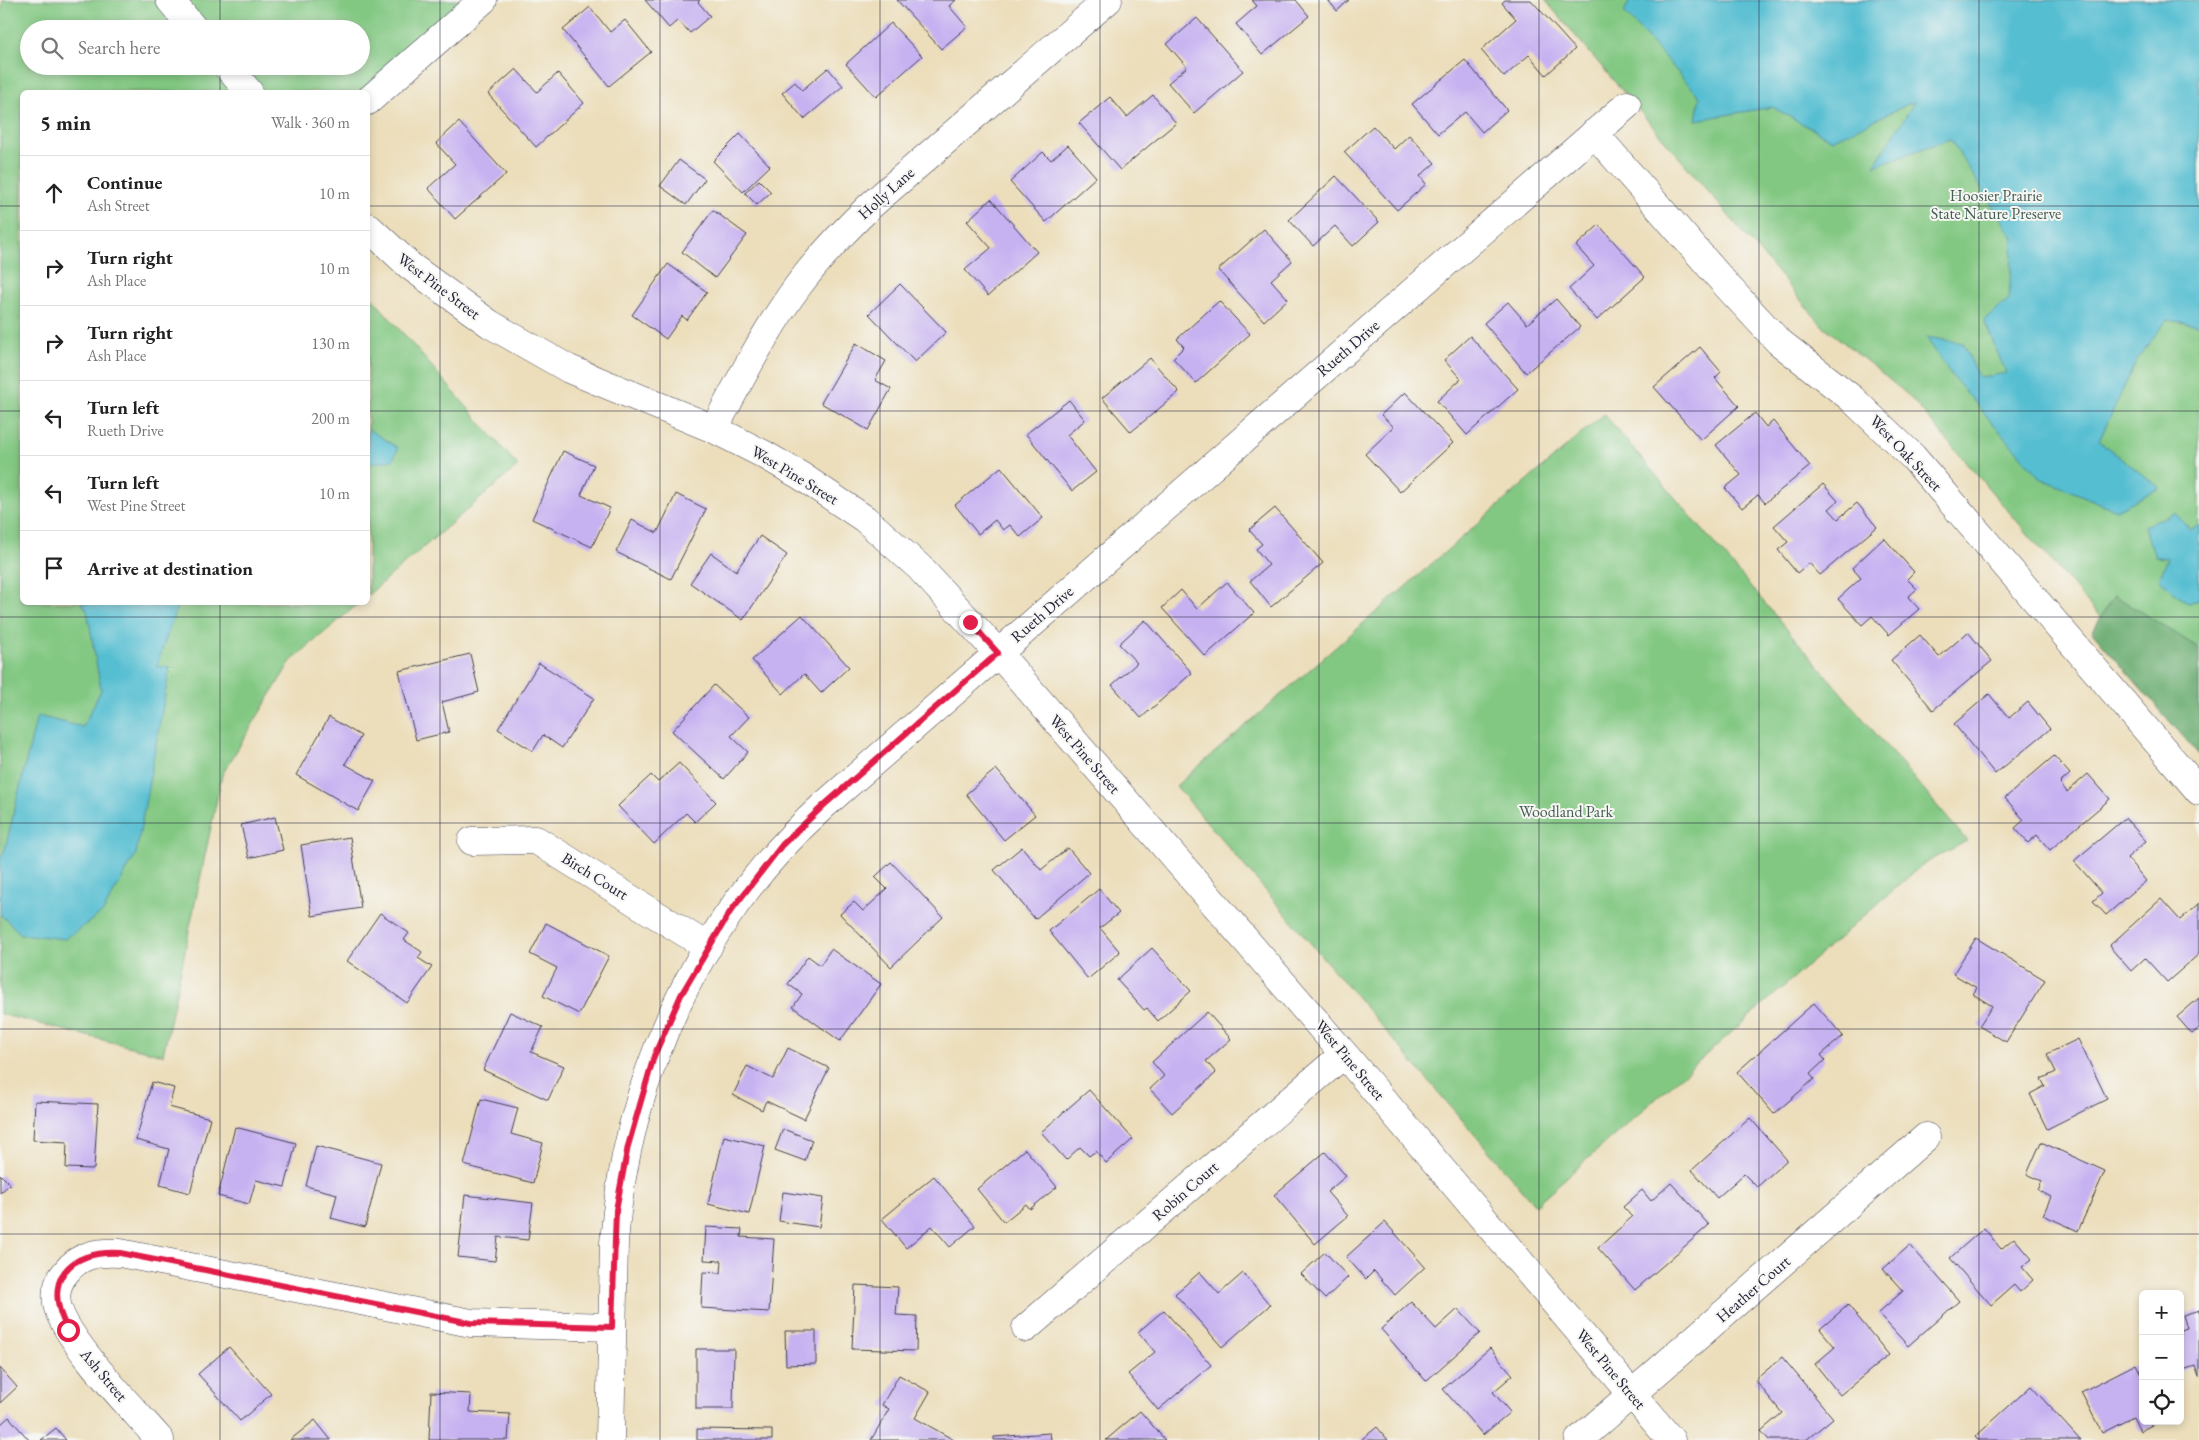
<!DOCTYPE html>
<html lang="en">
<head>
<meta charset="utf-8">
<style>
  :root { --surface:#fff; --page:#f6f6f6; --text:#222; --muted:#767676; --line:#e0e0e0 }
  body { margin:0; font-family:"EB Garamond",serif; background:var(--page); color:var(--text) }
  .controls { position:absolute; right:15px; bottom:15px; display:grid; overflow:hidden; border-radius:8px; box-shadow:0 2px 8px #0003 }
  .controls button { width:45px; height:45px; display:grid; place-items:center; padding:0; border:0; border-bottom:1px solid var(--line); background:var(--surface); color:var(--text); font:25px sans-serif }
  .stop { position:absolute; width:15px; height:15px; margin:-11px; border:4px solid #e11d48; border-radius:50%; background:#fff }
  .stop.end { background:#e11d48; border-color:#fff; box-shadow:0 1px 5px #0008 }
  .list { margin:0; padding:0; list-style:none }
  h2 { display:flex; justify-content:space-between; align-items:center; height:65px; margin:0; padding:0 20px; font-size:21px }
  h2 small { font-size:16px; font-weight:400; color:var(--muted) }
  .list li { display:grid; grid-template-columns:32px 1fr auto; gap:15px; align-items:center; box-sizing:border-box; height:75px; padding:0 20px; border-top:1px solid var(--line) }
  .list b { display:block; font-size:19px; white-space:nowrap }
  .list p { margin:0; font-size:16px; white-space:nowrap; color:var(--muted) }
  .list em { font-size:16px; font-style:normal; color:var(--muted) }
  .icon { flex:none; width:28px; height:28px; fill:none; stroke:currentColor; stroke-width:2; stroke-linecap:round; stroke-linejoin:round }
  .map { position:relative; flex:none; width:2199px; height:1440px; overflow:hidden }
  .search { position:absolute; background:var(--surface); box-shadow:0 2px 8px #0003; left:20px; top:20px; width:350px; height:55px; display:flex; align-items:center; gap:12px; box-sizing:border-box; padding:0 18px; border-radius:28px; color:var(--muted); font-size:19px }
  .panel { position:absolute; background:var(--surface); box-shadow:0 2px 8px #0003; left:20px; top:90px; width:350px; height:515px; border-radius:8px }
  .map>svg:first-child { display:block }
  .green { fill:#82c882; stroke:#52755e; fill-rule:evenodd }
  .forest { fill:#69ac70; stroke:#466756 }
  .water { fill:#55bed1; stroke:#3c7086 }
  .building { fill:#c7b2f1 }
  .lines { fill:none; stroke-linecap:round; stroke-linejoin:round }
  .minor-casing { stroke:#403e4e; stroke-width:29 }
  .minor { stroke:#fff; stroke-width:28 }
  .route { stroke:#e11d48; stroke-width:6 }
  .grid { fill:none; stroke:#22223b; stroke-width:1; stroke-opacity:0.55 }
  .labels { text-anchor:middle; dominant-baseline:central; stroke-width:4; stroke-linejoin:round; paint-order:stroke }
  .street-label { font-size:16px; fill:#22223b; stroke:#f6f6f2 }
  .park-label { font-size:16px; fill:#445c54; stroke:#f6f6f2 }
</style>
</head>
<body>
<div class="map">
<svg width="2199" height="1440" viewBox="0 0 2199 1440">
  <rect width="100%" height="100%" fill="#f6f6f2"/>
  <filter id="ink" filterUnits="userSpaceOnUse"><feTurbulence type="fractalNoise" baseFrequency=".02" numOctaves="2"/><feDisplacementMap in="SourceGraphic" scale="10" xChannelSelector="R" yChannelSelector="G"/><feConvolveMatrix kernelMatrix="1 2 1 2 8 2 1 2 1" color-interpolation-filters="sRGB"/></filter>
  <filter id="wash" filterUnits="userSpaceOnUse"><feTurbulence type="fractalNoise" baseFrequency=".0096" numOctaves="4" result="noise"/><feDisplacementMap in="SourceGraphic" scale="20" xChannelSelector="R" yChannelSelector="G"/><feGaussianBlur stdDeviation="1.12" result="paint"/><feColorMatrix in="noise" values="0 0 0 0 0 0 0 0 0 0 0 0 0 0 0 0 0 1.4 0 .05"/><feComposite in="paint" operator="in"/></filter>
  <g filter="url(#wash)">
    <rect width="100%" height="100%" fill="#ecdebb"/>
    <path class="green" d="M 3,0 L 483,0 L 368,92 L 22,92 L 22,602 L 359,603 L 291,661 L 222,775 L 163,1055 L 0,1014 L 0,16 ZM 29,29 L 361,29 L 361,66 L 29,66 Z
      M 1545,0 L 2199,0 L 2199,732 L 1908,395 L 1821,324 Z
      M 368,293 L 518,466 L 368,595 Z
      M 1604,414 L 1967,841 L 1922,865 L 1535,1205 L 1176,786 Z"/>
    <path class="forest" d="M 2114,595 L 2199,648 L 2199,755 L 2092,632 Z"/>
    <path class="water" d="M 1630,0 L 2199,0 L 2199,325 L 2167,320 L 2137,359 L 2099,441 L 2160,488 L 2116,510 L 2040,478 L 1952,376 L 1926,337 L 1963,343 L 1979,378 L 2006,373 L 1984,320 L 2009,299 L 2013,238 L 1950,139 L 1874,166 L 1915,101 L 1832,140 L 1772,107 L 1696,120 L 1700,97 L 1624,12 Z
      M 368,429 L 398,448 L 393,460 L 368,464 Z
      M 2175,513 L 2190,529 L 2199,525 L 2199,600 L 2188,603 L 2159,579 L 2168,558 L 2155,557 L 2144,526 Z
      M 81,603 L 178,603 L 157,666 L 170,667 L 136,854 L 103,912 L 65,939 L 21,934 L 0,914 L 0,860 L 5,849 L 37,716 L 83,727 L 101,690 L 87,610 Z"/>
    <g id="blocks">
      <path class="building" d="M 645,0 L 700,0 L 698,2 L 710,16 L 690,33 L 678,20 L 669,28 Z
        M 897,0 L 956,0 L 949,6 L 967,27 L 941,49 Z
        M 1252,0 L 1296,0 L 1309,16 L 1262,55 L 1236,24 L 1257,6 Z
        M 1328,0 L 1349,0 L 1337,11 Z
        M 1505,0 L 1531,0 L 1575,49 L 1546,75 L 1529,55 L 1504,77 L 1481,50 L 1516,19 L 1502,3 Z
        M 590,7 L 610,32 L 625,20 L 651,52 L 609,86 L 563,30 Z
        M 1197,18 L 1243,71 L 1194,113 L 1168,83 L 1187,67 L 1167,44 Z
        M 891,23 L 922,56 L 876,97 L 846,64 Z
        M 1465,60 L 1507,110 L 1482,132 L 1465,112 L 1438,134 L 1412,104 Z
        M 828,68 L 843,86 L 804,119 L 782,93 L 795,82 L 802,90 Z
        M 516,69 L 537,92 L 558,73 L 584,103 L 536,147 L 488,94 Z
        M 1153,95 L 1176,123 L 1120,170 L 1079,123 L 1110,97 L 1127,117 Z
        M 459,122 L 506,174 L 455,219 L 428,188 L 455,164 L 436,143 Z
        M 1373,126 L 1394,149 L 1409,135 L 1435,163 L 1420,176 L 1426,184 L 1397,210 L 1344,152 Z
        M 740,134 L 770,166 L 743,192 L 713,161 Z
        M 1068,145 L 1096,177 L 1046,222 L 1010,182 L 1043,152 L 1051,160 Z
        M 679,160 L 705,179 L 686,205 L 660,186 Z
        M 1336,176 L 1379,222 L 1353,246 L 1335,226 L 1313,246 L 1289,220 Z
        M 759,180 L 771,192 L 757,205 L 745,193 Z
        M 991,199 L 1037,252 L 988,296 L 965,270 L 991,248 L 967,221 Z
        M 713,210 L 747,235 L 715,278 L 682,252 Z
        M 1599,225 L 1645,277 L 1597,320 L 1569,289 L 1594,266 L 1576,246 Z
        M 1264,229 L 1292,261 L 1271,280 L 1288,299 L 1264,321 L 1218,270 Z
        M 668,264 L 707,292 L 687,320 L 682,316 L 666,339 L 632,315 Z
        M 900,284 L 946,332 L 915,362 L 869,314 Z
        M 1556,299 L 1580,327 L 1526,373 L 1484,323 L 1508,302 L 1527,324 Z
        M 1219,301 L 1250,334 L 1196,383 L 1173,358 L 1184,347 L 1177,339 Z
        M 1470,336 L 1518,389 L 1467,435 L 1437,401 L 1461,379 L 1444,360 Z
        M 856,343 L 886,361 L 875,380 L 891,389 L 868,430 L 821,403 Z
        M 1700,347 L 1721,372 L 1715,378 L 1739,406 L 1701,440 L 1654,387 Z
        M 1150,358 L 1179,392 L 1131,432 L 1102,398 Z
        M 1405,392 L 1453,443 L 1400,492 L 1365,454 L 1394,427 L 1381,415 Z
        M 1069,400 L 1085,420 L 1067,435 L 1096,472 L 1072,491 L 1026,434 Z
        M 1755,413 L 1766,427 L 1773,421 L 1810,466 L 1765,503 L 1758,495 L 1742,508 L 1725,488 L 1741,475 L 1716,445 Z
        M 563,451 L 594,465 L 581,495 L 610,508 L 592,547 L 532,519 Z
        M 1001,467 L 1043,518 L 1020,537 L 1010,525 L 1003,530 L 995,520 L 978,534 L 955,505 Z
        M 1823,484 L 1838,501 L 1829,509 L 1838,519 L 1857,503 L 1877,527 L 1820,575 L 1809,563 L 1797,573 L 1778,550 L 1788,542 L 1774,526 Z
        M 676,494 L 706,509 L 671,579 L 616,552 L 632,520 L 657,533 Z
        M 1275,508 L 1323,563 L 1271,607 L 1250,581 L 1269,565 L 1256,549 L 1262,544 L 1249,530 Z
        M 760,536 L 787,555 L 743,620 L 690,583 L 711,553 L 736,571 Z
        M 1884,538 L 1914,572 L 1907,579 L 1917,589 L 1908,597 L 1919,609 L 1889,635 L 1872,616 L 1862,625 L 1838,599 L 1861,578 L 1852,568 Z
        M 1227,582 L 1254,613 L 1205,656 L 1162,608 L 1181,590 L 1197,609 Z
        M 802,615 L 849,667 L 821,693 L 804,674 L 783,694 L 752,660 Z
        M 1145,620 L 1192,673 L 1141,718 L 1112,685 L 1137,663 L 1119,644 Z
        M 1968,632 L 1992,661 L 1933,710 L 1891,660 L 1920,635 L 1939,657 Z
        M 470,654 L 479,692 L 442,702 L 449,732 L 416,740 L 399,671 Z
        M 539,663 L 594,698 L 562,748 L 543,735 L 533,751 L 498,729 Z
        M 714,685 L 749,717 L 731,736 L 748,752 L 724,779 L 672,731 Z
        M 1989,694 L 2009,718 L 2028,702 L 2050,729 L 1995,774 L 1954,724 Z
        M 329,717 L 361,736 L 345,764 L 375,781 L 358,811 L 296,775 Z
        M 2054,756 L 2070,774 L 2060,783 L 2067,792 L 2088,774 L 2110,799 L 2050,850 L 2037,835 L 2028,843 L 2015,828 L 2024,820 L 2005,798 Z
        M 679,763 L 716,802 L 695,822 L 686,813 L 654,844 L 618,806 L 651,775 L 658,782 Z
        M 996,769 L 1035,815 L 1004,840 L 966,794 Z
        M 275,817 L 283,850 L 249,858 L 241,825 Z
        M 2125,818 L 2146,841 L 2127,858 L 2146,881 L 2106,915 L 2093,901 L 2102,893 L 2074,861 Z
        M 350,837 L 361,908 L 312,916 L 301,845 Z
        M 1022,847 L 1041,870 L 1068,848 L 1089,873 L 1035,919 L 994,870 Z
        M 891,862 L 943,917 L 891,967 L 840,914 L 854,902 L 863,911 L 887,889 L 875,877 Z
        M 1099,889 L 1119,913 L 1100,928 L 1120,952 L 1088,979 L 1049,931 Z
        M 2161,899 L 2180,920 L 2199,903 L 2199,954 L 2167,982 L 2145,958 L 2131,971 L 2109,946 Z
        M 380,913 L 409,933 L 404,940 L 422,952 L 418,958 L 432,967 L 407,1003 L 347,961 Z
        M 546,923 L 609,956 L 579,1014 L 543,996 L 557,968 L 530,954 Z
        M 1976,938 L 2045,980 L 2006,1042 L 1979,1026 L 1992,1006 L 1973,994 L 1977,988 L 1953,974 Z
        M 1152,948 L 1191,991 L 1158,1021 L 1147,1008 L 1144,1010 L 1117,980 Z
        M 831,949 L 881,984 L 840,1041 L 793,1007 L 802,994 L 788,984 L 808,956 L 820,965 Z
        M 2199,998 L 2199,1028 L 2192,1034 L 2177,1017 Z
        M 1814,1003 L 1843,1036 L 1821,1055 L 1825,1060 L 1810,1074 L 1814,1079 L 1774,1114 L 1737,1072 Z
        M 510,1012 L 543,1027 L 531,1052 L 564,1066 L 548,1100 L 483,1070 Z
        M 1207,1012 L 1231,1039 L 1206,1061 L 1216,1073 L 1172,1113 L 1150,1089 L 1164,1076 L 1152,1062 Z
        M 2078,1039 L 2107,1099 L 2047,1129 L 2030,1094 L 2045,1086 L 2041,1079 L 2056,1072 L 2047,1054 Z
        M 788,1048 L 829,1068 L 804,1119 L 766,1101 L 762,1110 L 733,1095 L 747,1066 L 773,1079 Z
        M 152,1082 L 174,1088 L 169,1107 L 210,1118 L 190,1193 L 160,1185 L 169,1149 L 136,1140 Z
        M 1089,1090 L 1133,1139 L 1106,1163 L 1096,1151 L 1089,1156 L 1080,1147 L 1066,1160 L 1041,1132 Z
        M 481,1099 L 518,1108 L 511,1134 L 543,1143 L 533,1183 L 464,1165 Z
        M 35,1101 L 98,1104 L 94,1169 L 66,1168 L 67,1142 L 33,1140 Z
        M 1750,1118 L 1787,1160 L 1757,1187 L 1744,1174 L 1717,1198 L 1692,1170 Z
        M 235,1127 L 296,1143 L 285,1187 L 256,1180 L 249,1204 L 218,1196 Z
        M 783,1129 L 812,1140 L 805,1161 L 775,1150 Z
        M 724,1136 L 765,1146 L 749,1214 L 708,1204 Z
        M 2041,1142 L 2105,1171 L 2078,1231 L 2043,1215 L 2051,1197 L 2038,1190 L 2042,1181 L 2027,1174 Z
        M 316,1146 L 381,1163 L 365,1227 L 331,1218 L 337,1194 L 306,1186 Z
        M 1025,1149 L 1057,1187 L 1030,1209 L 1026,1204 L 1004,1222 L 977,1189 Z
        M 1325,1152 L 1346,1176 L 1327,1192 L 1348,1216 L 1315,1244 L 1274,1195 Z
        M 0,1174 L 10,1184 L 0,1193 Z
        M 934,1176 L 975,1226 L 950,1247 L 932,1226 L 906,1248 L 882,1219 Z
        M 1671,1183 L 1709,1225 L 1635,1290 L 1598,1248 L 1632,1217 L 1623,1207 L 1642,1190 L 1651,1201 Z
        M 783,1192 L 823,1198 L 819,1227 L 779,1221 Z
        M 465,1195 L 533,1203 L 528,1240 L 498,1237 L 495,1261 L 458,1257 Z
        M 1385,1222 L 1425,1267 L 1395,1295 L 1374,1271 L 1366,1279 L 1346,1257 Z
        M 706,1227 L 742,1229 L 741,1237 L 774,1239 L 769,1312 L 701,1308 L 703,1272 L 721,1273 L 722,1261 L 704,1260 Z
        M 1984,1228 L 2001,1249 L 2014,1238 L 2032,1259 L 2022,1267 L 2033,1280 L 2020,1292 L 2014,1285 L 1991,1305 L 1950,1258 Z
        M 1910,1245 L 1959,1301 L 1908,1346 L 1878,1313 L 1903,1291 L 1883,1269 Z
        M 1325,1252 L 1348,1277 L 1325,1299 L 1301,1274 Z
        M 1200,1272 L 1219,1294 L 1243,1273 L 1270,1305 L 1222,1347 L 1175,1294 Z
        M 855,1285 L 898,1287 L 896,1315 L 917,1316 L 916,1351 L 852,1349 Z
        M 1411,1302 L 1436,1329 L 1458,1309 L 1480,1333 L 1426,1381 L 1381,1329 Z
        M 1848,1305 L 1889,1355 L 1840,1395 L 1815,1364 L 1835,1347 L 1820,1329 Z
        M 1164,1310 L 1211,1365 L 1158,1410 L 1128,1374 L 1155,1352 L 1138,1332 Z
        M 2199,1310 L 2199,1377 L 2195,1366 L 2180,1371 L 2180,1330 L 2187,1328 L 2183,1315 Z
        M 785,1331 L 816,1331 L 816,1364 L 786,1365 Z
        M 229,1347 L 271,1394 L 240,1421 L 198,1374 Z
        M 1490,1348 L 1513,1375 L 1493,1392 L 1510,1412 L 1483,1435 L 1443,1389 Z
        M 696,1349 L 734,1349 L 733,1409 L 696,1409 Z
        M 1782,1357 L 1833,1418 L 1806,1440 L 1769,1440 L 1761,1431 L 1782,1413 L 1755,1380 Z
        M 2136,1364 L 2143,1378 L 2143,1421 L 2160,1421 L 2140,1431 L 2133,1417 L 2102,1433 L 2081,1392 Z
        M 0,1368 L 17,1387 L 0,1403 Z
        M 899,1375 L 930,1392 L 915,1418 L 954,1440 L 871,1440 L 889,1409 L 882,1405 Z
        M 2031,1386 L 2080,1440 L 1978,1440 L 1975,1437 Z
        M 431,1392 L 471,1394 L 470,1412 L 510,1414 L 508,1440 L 429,1440 Z
        M 1140,1411 L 1165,1440 L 1106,1440 Z
        M 9,1417 L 29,1440 L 0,1440 L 0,1425 Z
        M 315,1420 L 331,1440 L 290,1440 Z
        M 1377,1427 L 1388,1440 L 1361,1440 Z
        M 56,1428 L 66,1440 L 41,1440 Z
        M 697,1429 L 772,1430 L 772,1440 L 697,1440 Z
        M 1050,1433 L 1051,1440 L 994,1440 L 994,1437 Z"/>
    </g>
  </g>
  <g filter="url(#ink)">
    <use href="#blocks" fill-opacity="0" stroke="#403e4e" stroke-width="1"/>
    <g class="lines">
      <defs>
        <path id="minor" d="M 170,0 L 194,29
          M 227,66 L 249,92
          M 368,101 L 483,0
          M 1594,133 L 1727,286 L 1778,341 L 1851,398 L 1913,457 L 2199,791
          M 368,227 L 410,266 L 490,324 L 569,369 L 714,429 L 765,455 L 801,476 L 865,519 L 919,567 L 998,653 L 1344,1054 L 1671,1440
          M 714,429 C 738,384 761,339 790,297 C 813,264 841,234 870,206 L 1108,0
          M 472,841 L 536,840 L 708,947
          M 1026,1328 L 1344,1054
          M 160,1440 C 135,1411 63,1338 57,1304 C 55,1292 58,1281 66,1272 C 80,1254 98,1252 120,1253 L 471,1323 L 611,1327
          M 610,1440 L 614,1243 C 626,1077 700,918 823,806 L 1627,105
          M 1579,1440 L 1926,1137"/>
      </defs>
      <use href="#minor" class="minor-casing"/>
      <use href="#minor" class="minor"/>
    </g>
  </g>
  <g class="lines" filter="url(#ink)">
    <path class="route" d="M 68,1330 C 41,1281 68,1250 120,1253 L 471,1323 L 612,1327 L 616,1210 L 628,1146 L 654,1056 L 681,995 L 730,912 L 782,845 L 823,806 L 998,653 L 970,622"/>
  </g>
  <path class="grid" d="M 220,0 L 220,29M 440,0 L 440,1440M 660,0 L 660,1440M 880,0 L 880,1440M 1100,0 L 1100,1440M 1319,0 L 1319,1440M 1539,0 L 1539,1440M 1759,0 L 1759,1440M 1979,0 L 1979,1440M 220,66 L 220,92M 0,206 L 22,206M 368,206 L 2199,206M 0,411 L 22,411M 368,411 L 2199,411M 220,602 L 220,1440M 0,617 L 2199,617M 0,823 L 2199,823M 0,1029 L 2199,1029M 0,1234 L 2199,1234"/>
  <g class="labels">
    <g class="street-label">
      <text transform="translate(886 193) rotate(-42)">Holly Lane</text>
      <text transform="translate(439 286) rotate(37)">West Pine Street</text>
      <text transform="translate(1348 348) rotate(-41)">Rueth Drive</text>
      <text transform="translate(1906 453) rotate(47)">West Oak Street</text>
      <text transform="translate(795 475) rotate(31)">West Pine Street</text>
      <text transform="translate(1042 614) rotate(-41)">Rueth Drive</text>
      <text transform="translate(1085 754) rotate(49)">West Pine Street</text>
      <text transform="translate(595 876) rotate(32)">Birch Court</text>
      <text transform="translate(1350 1060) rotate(50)">West Pine Street</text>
      <text transform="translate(1185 1191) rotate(-41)">Robin Court</text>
      <text transform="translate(1753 1289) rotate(-41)">Heather Court</text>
      <text transform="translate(1611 1369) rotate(50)">West Pine Street</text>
      <text transform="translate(104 1375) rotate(50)">Ash Street</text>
    </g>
    <g class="park-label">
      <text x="1996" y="195">Hoosier Prairie<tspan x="1996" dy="18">State Nature Preserve</tspan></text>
      <text x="1566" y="811">Woodland Park</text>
    </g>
  </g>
</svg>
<div class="controls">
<button>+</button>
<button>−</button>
<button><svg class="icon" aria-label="locate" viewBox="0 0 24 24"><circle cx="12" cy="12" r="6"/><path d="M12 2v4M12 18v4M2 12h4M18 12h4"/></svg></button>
</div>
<div class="stop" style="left:68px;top:1330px"></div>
<div class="stop end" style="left:970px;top:622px"></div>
<div class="search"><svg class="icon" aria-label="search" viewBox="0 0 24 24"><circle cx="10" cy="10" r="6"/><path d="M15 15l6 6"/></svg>Search here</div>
<section class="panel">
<h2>5 min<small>Walk · 360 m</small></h2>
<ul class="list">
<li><svg class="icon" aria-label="ahead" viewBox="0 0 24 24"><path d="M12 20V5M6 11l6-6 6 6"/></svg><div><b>Continue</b><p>Ash Street</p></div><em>10 m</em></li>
<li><svg class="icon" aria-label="right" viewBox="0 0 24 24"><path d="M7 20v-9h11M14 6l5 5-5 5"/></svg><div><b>Turn right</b><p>Ash Place</p></div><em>10 m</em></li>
<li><svg class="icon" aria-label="right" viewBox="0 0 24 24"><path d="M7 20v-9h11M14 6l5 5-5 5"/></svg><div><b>Turn right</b><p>Ash Place</p></div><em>130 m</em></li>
<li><svg class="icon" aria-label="left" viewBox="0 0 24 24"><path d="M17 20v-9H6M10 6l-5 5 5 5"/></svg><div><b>Turn left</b><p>Rueth Drive</p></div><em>200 m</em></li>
<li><svg class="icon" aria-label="left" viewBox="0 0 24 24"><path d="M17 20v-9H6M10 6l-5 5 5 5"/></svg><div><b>Turn left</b><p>West Pine Street</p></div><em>10 m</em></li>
<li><svg class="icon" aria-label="arrive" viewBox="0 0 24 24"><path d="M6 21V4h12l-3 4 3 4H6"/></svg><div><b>Arrive at destination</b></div></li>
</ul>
</section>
</div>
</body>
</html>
